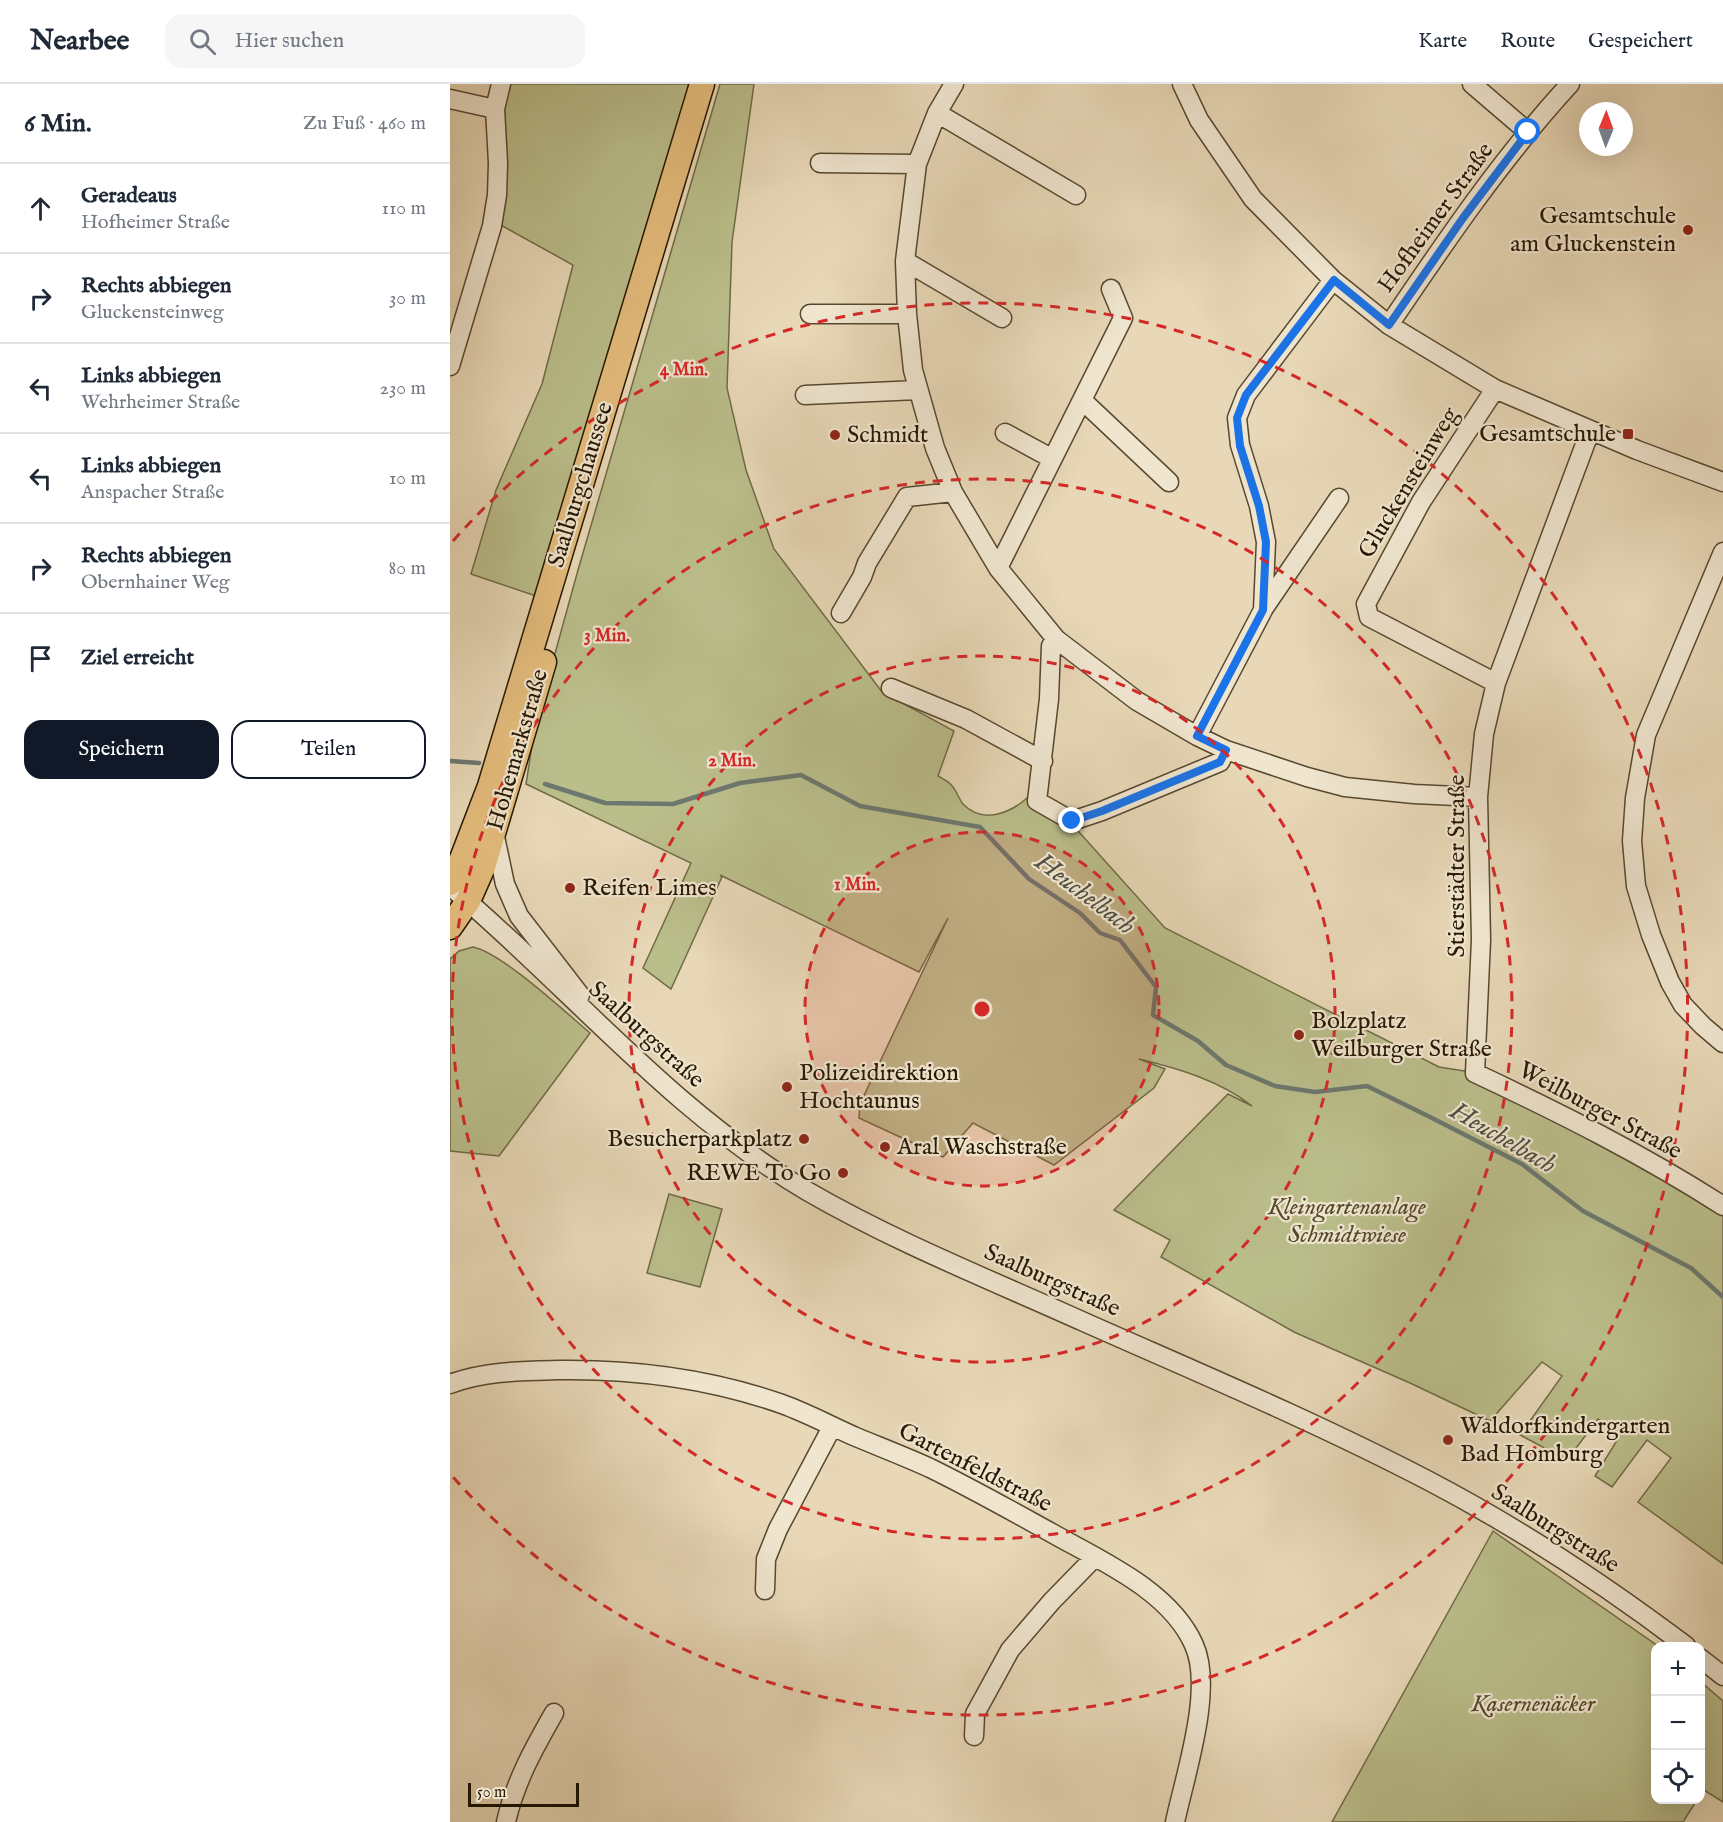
<!DOCTYPE html>
<html lang="de">
<head>
<meta charset="utf-8">
<style>
  :root { --surface:#fff; --page:#f6f6f7; --text:#1f2937; --muted:#747a83; --line:#e0e1e3; --accent:#111827 }
  body { margin:0; font-family:"IM FELL English",serif; background:var(--page); color:var(--text) }
  .controls { position:absolute; right:18px; bottom:18px; display:grid; overflow:hidden; border-radius:12px; box-shadow:0 6px 24px #0002 }
  .controls button { width:54px; height:54px; display:grid; place-items:center; padding:0; border:0; border-bottom:2px solid var(--line); background:var(--surface); color:var(--text); font:30px sans-serif }
  .compass { position:absolute; left:1129px; top:18px; width:54px; height:54px; border-radius:50%; background:var(--surface); box-shadow:0 6px 24px #0002; rotate:1deg }
  .scale { position:absolute; left:18px; bottom:15px; width:111px; box-sizing:border-box; padding-left:6px; border:3px solid #271802; border-top:0; font-size:16px; line-height:21px; white-space:nowrap; color:#271802; -webkit-text-stroke:4px #f0e6d0; paint-order:stroke }
  .stop { position:absolute; width:18px; height:18px; margin:-14px; border:4px solid #1a73e8; border-radius:50%; background:#fff }
  .stop.end { background:#1a73e8; border-color:#fff; box-shadow:0 2px 6px #0008 }
  .list { margin:0; padding:0; list-style:none }
  h2 { display:flex; justify-content:space-between; align-items:center; height:78px; margin:0; padding:0 24px; font-size:26px }
  h2 small { font-size:20px; font-weight:400; color:var(--muted) }
  .list li { display:grid; grid-template-columns:39px 1fr auto; gap:18px; align-items:center; box-sizing:border-box; height:90px; padding:0 24px; border-top:2px solid var(--line) }
  .list b { display:block; font-size:22px; white-space:nowrap }
  .list p { margin:0; font-size:20px; white-space:nowrap; color:var(--muted) }
  .list em { font-size:20px; font-style:normal; color:var(--muted) }
  .actions { display:flex; gap:12px; padding:18px 24px }
  .actions a { flex:1; padding:14px 0; border:2px solid var(--accent); border-radius:18px; text-align:center; font-size:21px; color:var(--accent) }
  .actions .main { background:var(--accent); color:#fff }
  .icon { flex:none; width:33px; height:33px; fill:none; stroke:currentColor; stroke-width:2; stroke-linecap:round; stroke-linejoin:round }
  .map { position:relative; flex:none; width:1273px; height:1738px; overflow:hidden }
  header { display:flex; align-items:center; gap:36px; box-sizing:border-box; height:84px; padding:0 30px; background:var(--surface); border-bottom:2px solid var(--line) }
  header strong { font-size:28px }
  nav { display:flex; gap:33px; margin-inline-start:auto; font-size:21px }
  .search { width:420px; height:54px; background:var(--page); display:flex; align-items:center; gap:15px; box-sizing:border-box; padding:0 21px; border-radius:18px; color:var(--muted); font-size:22px }
  main { display:flex }
  aside { flex:1; background:var(--surface) }
  .map>svg:first-child { display:block }
  .green { fill:#babe8b; stroke:#706b46; stroke-width:1.5 }
  .lines { fill:none; stroke-linecap:round; stroke-linejoin:round }
  .stream { stroke:#6c786f; stroke-width:4.5 }
  .minor-casing { stroke:#57482f; stroke-width:21 }
  .major-casing { stroke:#271802; stroke-width:27 }
  .minor { stroke:#f0e6d0; stroke-width:18 }
  .major { stroke:#e4bc7c; stroke-width:24 }
  .route { stroke:#1a73e8; stroke-width:8 }
  .ring { fill:none; stroke:#d62828; stroke-width:3; stroke-dasharray:10 8 }
  .poi-dot { fill:#8f2418; stroke:#f0e6d0; stroke-width:2 }
  .labels { text-anchor:middle; dominant-baseline:central; stroke-width:4.5; stroke-linejoin:round; paint-order:stroke }
  .poi-label { font-size:24px; fill:#271802; stroke:#f0e6d0; text-anchor:start }
  .street-label { font-size:24px; fill:#271802; stroke:#f0e6d0 }
  .park-label { font-size:24px; font-style:italic; fill:#534a2b; stroke:#f0e6d0 }
  .water-label { font-size:26px; font-style:italic; fill:#4f5042; stroke:#f0e6d0 }
  .centre { fill:#d62828; stroke:#f0e6d0; stroke-width:3 }
  .ring-label { font-size:18px; text-anchor:middle; font-weight:bold; fill:#d62828; stroke:#f0e6d0; stroke-width:4.5; stroke-linejoin:round; paint-order:stroke }
</style>
</head>
<body>
<header>
<strong>Nearbee</strong>
<div class="search"><svg class="icon" aria-label="search" viewBox="0 0 24 24"><circle cx="10" cy="10" r="6"/><path d="M15 15l6 6"/></svg>Hier suchen</div>
<nav><a>Karte</a><a>Route</a><a>Gespeichert</a></nav>
</header>
<main>
<aside>
<h2>6 Min.<small>Zu Fuß · 460 m</small></h2>
<ul class="list">
<li><svg class="icon" aria-label="ahead" viewBox="0 0 24 24"><path d="M12 20V5M6 11l6-6 6 6"/></svg><div><b>Geradeaus</b><p>Hofheimer Straße</p></div><em>110 m</em></li>
<li><svg class="icon" aria-label="right" viewBox="0 0 24 24"><path d="M7 20v-9h11M14 6l5 5-5 5"/></svg><div><b>Rechts abbiegen</b><p>Gluckensteinweg</p></div><em>30 m</em></li>
<li><svg class="icon" aria-label="left" viewBox="0 0 24 24"><path d="M17 20v-9H6M10 6l-5 5 5 5"/></svg><div><b>Links abbiegen</b><p>Wehrheimer Straße</p></div><em>230 m</em></li>
<li><svg class="icon" aria-label="left" viewBox="0 0 24 24"><path d="M17 20v-9H6M10 6l-5 5 5 5"/></svg><div><b>Links abbiegen</b><p>Anspacher Straße</p></div><em>10 m</em></li>
<li><svg class="icon" aria-label="right" viewBox="0 0 24 24"><path d="M7 20v-9h11M14 6l5 5-5 5"/></svg><div><b>Rechts abbiegen</b><p>Obernhainer Weg</p></div><em>80 m</em></li>
<li><svg class="icon" aria-label="arrive" viewBox="0 0 24 24"><path d="M6 21V4h12l-3 4 3 4H6"/></svg><div><b>Ziel erreicht</b></div></li>
</ul>
<div class="actions"><a class="main">Speichern</a><a>Teilen</a></div>
</aside>
<div class="map">
<svg width="1273" height="1738" viewBox="0 0 1273 1738">
  <rect width="100%" height="100%" fill="#e8d8b7"/>
  <filter id="stains"><feTurbulence type="fractalNoise" baseFrequency=".00333" numOctaves="4"/><feColorMatrix values="0 0 0 0 .2 0 0 0 0 .09 0 0 0 0 .02 0 0 0 .5 -.17"/></filter>
  <radialGradient id="worn" r=".72"><stop offset=".6" stop-color="#630" stop-opacity="0"/><stop offset="1" stop-color="#630" stop-opacity=".3"/></radialGradient>
  <path class="green" d="M 57,0 L 243,0 L 86,512 L 21,490 L 46,406 L 92,300 L 123,181 L 47,139 L 51,25 Z
    M 270,0 L 304,0 L 282,158 L 277,304 L 296,386 L 324,465 L 432,608 L 504,647 L 488,692 C 493,695 500,698 503,703 C 507,708 509,715 513,720 C 532,740 559,730 577,714 L 621,739 L 715,844 L 989,983 L 1021,988 L 1273,1122 L 1273,1480 L 1188,1418 L 1221,1374 L 1197,1356 L 1162,1403 L 1145,1392 L 1171,1350 L 1148,1335 L 1117,1376 L 1070,1351 L 1112,1292 L 1092,1278 L 1040,1337 L 960,1299 L 844,1248 L 711,1173 L 720,1156 L 664,1126 L 778,1010 L 802,1022 C 771,997 727,984 689,975 L 715,985 L 704,1004 L 604,1081 L 523,1039 L 493,1073 L 409,1034 L 410,1020 L 498,834 L 469,888 L 270,791 L 272,793 L 221,905 L 193,884 L 241,779 L 76,700 L 85,642 L 128,486 Z
    M 23,863 C 52,869 114,927 140,949 L 49,1072 L 0,1067 L 0,875 L 9,867 Z
    M 219,1110 L 272,1125 L 250,1203 L 197,1189 Z
    M 1043,1447 L 1208,1562 L 1206,1562 L 1206,1716 L 1247,1716 L 1233,1738 L 882,1738 Z
    M 1251,1598 L 1273,1617 L 1273,1718 L 1254,1706 L 1251,1710 Z"/>
  <g class="lines">
    <path class="stream" d="M 0,677 L 29,679
      M 95,700 L 155,719 L 223,720 L 290,699 L 351,691 L 410,722 L 530,743 L 579,795 L 630,829 L 650,849 L 670,856 L 706,903 L 703,931 L 748,957 L 776,981 L 825,1002 L 865,1008 L 917,1002 L 980,1033 L 1072,1080 L 1133,1127 L 1241,1184 L 1273,1213"/>
    <defs>
      <path id="minor" d="M 504,0 L 487,29 L 467,80 L 455,177 L 457,230 L 463,286 L 485,364 L 503,408 L 548,484 L 606,555 L 687,617 L 747,652 L 776,666 L 857,693 L 895,703 L 964,710 L 1028,713
        M 732,0 L 749,36 L 803,115 L 883,196 L 939,241 L 1045,305 L 1187,366 L 1273,398
        M 1022,0 L 1078,48
        M 0,15 L 45,25
        M 487,29 L 626,111
        M 370,79 L 467,80
        M 455,177 L 552,234
        M 360,230 L 457,230
        M 939,241 C 995,158 1052,74 1120,0
        M 0,282 L 42,142 L 47,111 L 48,79 L 45,25 L 51,0
        M 1045,305 L 971,418 L 916,520 L 919,533 L 1046,599
        M 355,311 L 468,306
        M 632,316 L 719,398
        M 1140,347 L 1046,599 L 1034,650 L 1028,713 L 1031,856 L 1025,989 C 1110,1029 1194,1071 1273,1122
        M 555,349 L 601,374
        M 1273,468 L 1196,651 L 1185,714 L 1182,757 L 1186,802 L 1201,851 L 1220,898 L 1233,921 L 1253,942 L 1273,959
        M 548,484 L 673,234 L 661,205
        M 814,524 L 889,414
        M 391,529 L 412,493 L 417,479 L 457,413 L 503,408
        M 606,555 L 601,562 L 599,615 L 587,717 L 622,737 L 652,727 L 770,678 L 776,666
        M 441,604 L 516,635 L 593,677
        M 747,652 L 813,526 L 816,458 L 809,422 L 790,361 L 787,334 L 796,311 L 883,196
        M 44,748 L 55,800 L 69,832 L 130,911
        M 8,809 C 125,909 223,1028 357,1107 C 445,1158 541,1196 634,1238 C 749,1289 866,1338 979,1397 C 1069,1444 1155,1501 1236,1562
        M 0,1300 C 35,1287 72,1287 109,1286 C 184,1285 261,1295 332,1320 C 357,1329 381,1342 406,1353 C 430,1363 456,1373 480,1384 C 521,1404 560,1426 600,1448 C 649,1476 720,1506 744,1561 C 764,1605 735,1691 725,1738
        M 315,1506 L 316,1475 L 328,1445 L 382,1343
        M 1250,1574 L 1273,1592
        M 524,1652 L 525,1630 L 560,1566 L 602,1517 L 645,1473
        M 56,1738 C 65,1698 84,1664 104,1629"/>
      <path id="major" d="M 0,799 L 12,775 L 40,702 L 252,0
        M 0,843 L 18,817 L 33,783 L 94,578"/>
    </defs>
    <use href="#minor" class="minor-casing"/>
    <use href="#major" class="major-casing"/>
    <use href="#minor" class="minor"/>
    <use href="#major" class="major"/>
  </g>
  <g class="lines">
    <path class="route" d="M 622,737 L 652,727 L 770,678 L 776,666 L 747,652 L 813,526 L 816,458 L 809,422 L 790,362 L 787,334 L 796,311 L 884,196 L 939,241 L 1013,134 L 1078,48"/>
  </g>
  <circle cx="532" cy="925" r="177" fill="#d62828" fill-opacity=".12"/>
  <g class="ring">
    <circle cx="532" cy="925" r="177"/>
    <circle cx="532" cy="925" r="353"/>
    <circle cx="532" cy="925" r="530"/>
    <path d="M3 457A706 706 0 1 1 3 1393"/>
  </g>
  <g class="poi-dot">
    <circle cx="1238" cy="146" r="6"/>
    <rect x="1172" y="344" width="12" height="12" rx="3"/>
    <circle cx="385" cy="351" r="6"/>
    <circle cx="120" cy="804" r="6"/>
    <circle cx="849" cy="951" r="6"/>
    <circle cx="337" cy="1003" r="6"/>
    <circle cx="354" cy="1055" r="6"/>
    <circle cx="435" cy="1063" r="6"/>
    <circle cx="393" cy="1089" r="6"/>
    <circle cx="998" cy="1356" r="6"/>
  </g>
  <g class="labels">
    <g class="poi-label">
      <text x="1226" y="132" text-anchor="end">Gesamtschule<tspan x="1226" dy="28">am Gluckenstein</tspan></text>
      <text x="1166" y="350" text-anchor="end">Gesamtschule</text>
      <text x="397" y="351">Schmidt</text>
      <text x="132" y="804">Reifen Limes</text>
      <text x="861" y="937">Bolzplatz<tspan x="861" dy="28">Weilburger Straße</tspan></text>
      <text x="349" y="989">Polizeidirektion<tspan x="349" dy="28">Hochtaunus</tspan></text>
      <text x="342" y="1055" text-anchor="end">Besucherparkplatz</text>
      <text x="447" y="1063">Aral Waschstraße</text>
      <text x="381" y="1089" text-anchor="end">REWE To Go</text>
      <text x="1010" y="1342">Waldorfkindergarten<tspan x="1010" dy="28">Bad Homburg</tspan></text>
    </g>
    <g class="street-label">
      <text transform="translate(986 134) rotate(-54)">Hofheimer Straße</text>
      <text transform="translate(959 399) rotate(-59)">Gluckensteinweg</text>
      <text transform="translate(131 401) rotate(-73)">Saalburgchaussee</text>
      <text transform="translate(68 666) rotate(-74)">Hohemarkstraße</text>
      <text transform="translate(1007 782) rotate(-90)">Stierstädter Straße</text>
      <text transform="translate(196 951) rotate(42)">Saalburgstraße</text>
      <text transform="translate(1150 1027) rotate(28)">Weilburger Straße</text>
      <text transform="translate(602 1197) rotate(24)">Saalburgstraße</text>
      <text transform="translate(525 1384) rotate(27)">Gartenfeldstraße</text>
      <text transform="translate(1105 1445) rotate(32)">Saalburgstraße</text>
    </g>
    <g class="park-label">
      <text x="897" y="1123">Kleingartenanlage<tspan x="897" dy="28">Schmidtwiese</tspan></text>
      <text x="1083" y="1620">Kasernenäcker</text>
    </g>
    <g class="water-label">
      <text transform="translate(635 810) rotate(37)">Heuchelbach</text>
      <text transform="translate(1053 1054) rotate(30)">Heuchelbach</text>
    </g>
  </g>
  <circle cx="532" cy="925" r="9" class="centre"/>
  <g class="ring-label">
    <text x="234" y="291">4 Min.</text>
    <text x="157" y="557">3 Min.</text>
    <text x="282" y="682">2 Min.</text>
    <text x="407" y="806">1 Min.</text>
  </g>
  <rect width="100%" height="100%" filter="url(#stains)"/>
  <rect width="100%" height="100%" fill="url(#worn)"/>
</svg>
<div class="controls">
<button>+</button>
<button>−</button>
<button><svg class="icon" aria-label="locate" viewBox="0 0 24 24"><circle cx="12" cy="12" r="6"/><path d="M12 2v4M12 18v4M2 12h4M18 12h4"/></svg></button>
</div>
<svg class="compass" viewBox="-18 -18 36 36"><path d="M0-13l5 13h-10z" fill="#e53935"/><path d="M0 13l5-13h-10z" fill="#747a83"/></svg>
<div class="scale">50 m</div>
<div class="stop" style="left:1078px;top:48px"></div>
<div class="stop end" style="left:622px;top:737px"></div>
</div>
</main>
</body>
</html>
